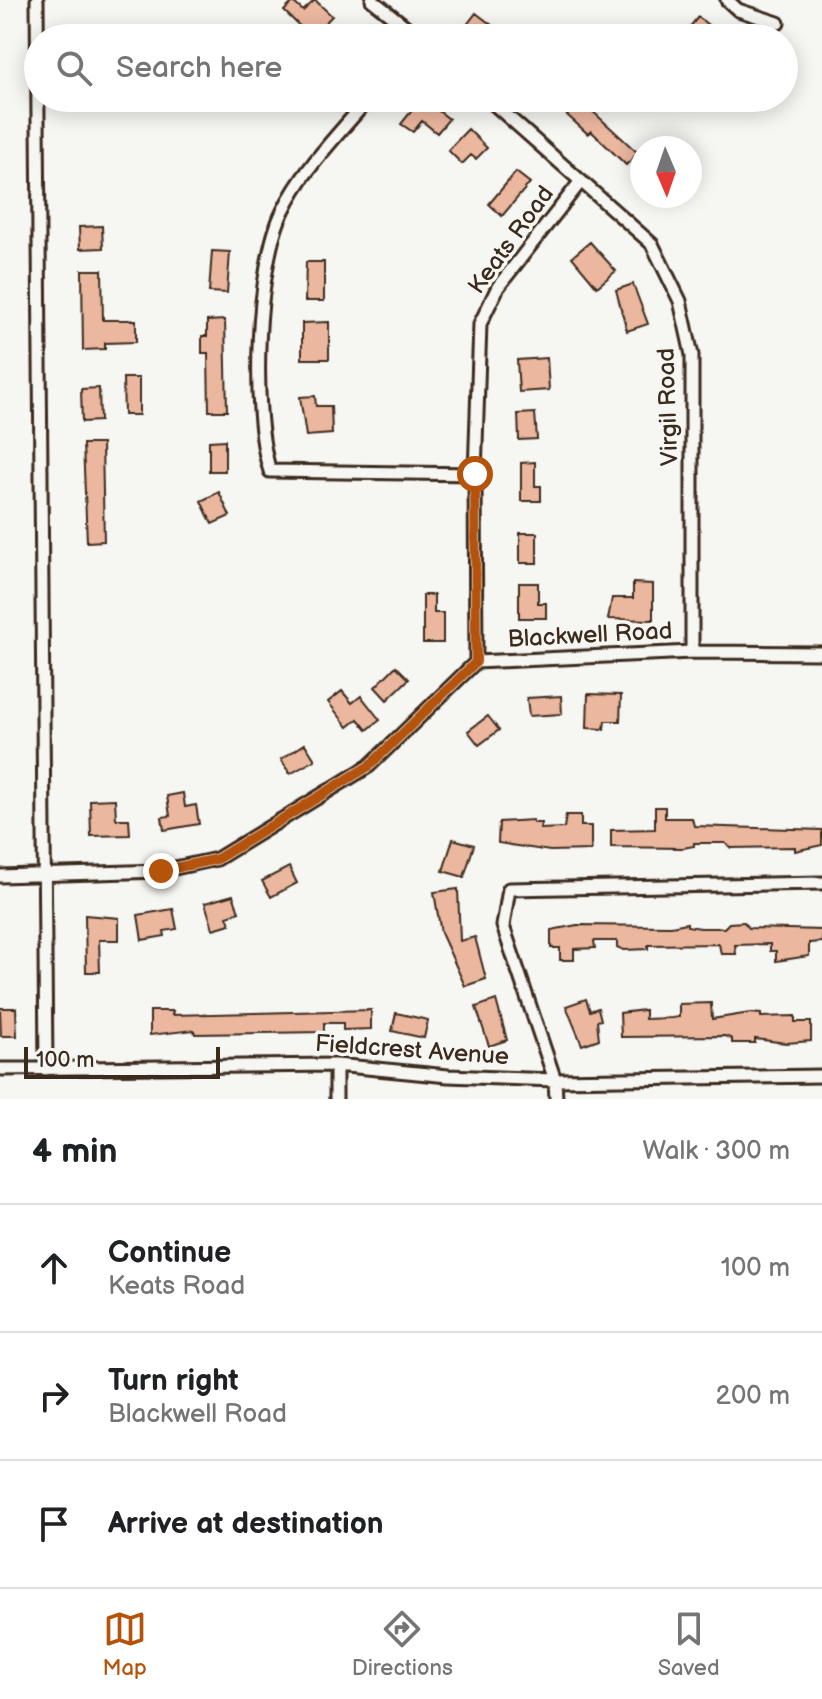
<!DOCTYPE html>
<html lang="en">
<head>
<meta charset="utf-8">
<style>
  :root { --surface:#fff; --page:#f6f6f6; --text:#202124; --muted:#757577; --line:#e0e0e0; --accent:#b45309 }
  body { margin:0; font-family:"Balsamiq Sans",sans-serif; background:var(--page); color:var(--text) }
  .compass { position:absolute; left:630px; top:136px; width:72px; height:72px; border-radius:50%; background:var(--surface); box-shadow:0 4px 20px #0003; rotate:178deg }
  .scale { position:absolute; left:24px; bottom:20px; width:196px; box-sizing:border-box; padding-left:8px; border:4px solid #3b2a1e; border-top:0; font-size:22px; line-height:28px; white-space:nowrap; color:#3b2a1e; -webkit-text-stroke:6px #f6f6f2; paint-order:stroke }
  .stop { position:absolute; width:24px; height:24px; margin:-18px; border:6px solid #b45309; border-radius:50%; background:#fff }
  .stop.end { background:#b45309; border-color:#fff; box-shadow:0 2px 8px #0008 }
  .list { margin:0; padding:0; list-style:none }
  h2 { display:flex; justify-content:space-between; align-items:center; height:104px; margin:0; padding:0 32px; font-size:34px }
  h2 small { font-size:26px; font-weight:400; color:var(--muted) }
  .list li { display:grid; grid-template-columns:52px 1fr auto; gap:24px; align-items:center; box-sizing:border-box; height:128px; padding:0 32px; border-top:2px solid var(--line) }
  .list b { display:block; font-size:30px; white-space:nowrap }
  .list p { margin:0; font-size:26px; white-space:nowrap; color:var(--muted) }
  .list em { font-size:26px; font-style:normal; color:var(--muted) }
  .icon { flex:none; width:44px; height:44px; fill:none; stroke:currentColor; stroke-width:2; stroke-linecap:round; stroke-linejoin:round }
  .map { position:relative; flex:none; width:822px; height:1099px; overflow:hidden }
  .search { position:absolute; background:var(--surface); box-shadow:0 4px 20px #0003; left:24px; right:24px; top:24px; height:88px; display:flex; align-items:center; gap:20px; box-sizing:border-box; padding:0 28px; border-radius:44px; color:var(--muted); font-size:30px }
  .sheet { height:488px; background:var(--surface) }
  nav { display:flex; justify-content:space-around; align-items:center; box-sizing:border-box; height:112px; border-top:2px solid var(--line); background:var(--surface); font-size:22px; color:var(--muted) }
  nav a { display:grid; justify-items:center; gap:4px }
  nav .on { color:var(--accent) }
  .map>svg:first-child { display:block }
  .building { fill:#ecb79f; stroke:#3b2a1e; stroke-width:2 }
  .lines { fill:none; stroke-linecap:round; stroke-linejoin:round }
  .minor-casing { stroke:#3b2a1e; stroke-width:17 }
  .minor { stroke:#f6f6f2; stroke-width:11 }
  .route { stroke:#b45309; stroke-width:10 }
  .labels { text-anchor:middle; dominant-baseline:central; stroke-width:7; stroke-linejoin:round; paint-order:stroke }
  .street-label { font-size:24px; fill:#3b2a1e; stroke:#f6f6f2 }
</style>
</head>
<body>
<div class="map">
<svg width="822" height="1099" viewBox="0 0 822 1099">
  <rect width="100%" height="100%" fill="#f6f6f2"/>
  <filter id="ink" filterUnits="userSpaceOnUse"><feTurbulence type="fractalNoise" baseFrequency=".0125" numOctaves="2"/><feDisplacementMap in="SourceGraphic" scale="16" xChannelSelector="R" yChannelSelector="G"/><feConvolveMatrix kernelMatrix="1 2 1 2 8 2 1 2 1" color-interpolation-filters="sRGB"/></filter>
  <g filter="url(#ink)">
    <path class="building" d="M 315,0 L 332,16 L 311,37 L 284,11 L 293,2 L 303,11 Z
      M 476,13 L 497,29 L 491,38 L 483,38 L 466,26 Z
      M 698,17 L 717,32 L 712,38 L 690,38 L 684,34 Z
      M 422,98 L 449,119 L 437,133 L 422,121 L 413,132 L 401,124 Z
      M 564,98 L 598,98 L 589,108 L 638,153 L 626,165 L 591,131 L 588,134 L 557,106 Z
      M 468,129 L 487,148 L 476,159 L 471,155 L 462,164 L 448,150 Z
      M 516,172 L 530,183 L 502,216 L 489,204 Z
      M 102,226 L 103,248 L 80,249 L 79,227 Z
      M 590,242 L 616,271 L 597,287 L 572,257 Z
      M 212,251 L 230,252 L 227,293 L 209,292 Z
      M 306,262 L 324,262 L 324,301 L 305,301 Z
      M 82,270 L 102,270 L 103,320 L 136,320 L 136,342 L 105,343 L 105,349 L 83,350 Z
      M 633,284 L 648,324 L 627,331 L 616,290 Z
      M 225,320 L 227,411 L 209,411 L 208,353 L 202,353 L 202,336 L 207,336 L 207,321 Z
      M 329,322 L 329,359 L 302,359 L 302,323 Z
      M 547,358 L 549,390 L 519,392 L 517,360 Z
      M 123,378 L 139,378 L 139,415 L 124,415 Z
      M 99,388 L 100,421 L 82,422 L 81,389 Z
      M 315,396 L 316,406 L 331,406 L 332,434 L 306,436 L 300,397 Z
      M 535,413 L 537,439 L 519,440 L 518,414 Z
      M 225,440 L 225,471 L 209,471 L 209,441 Z
      M 83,444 L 102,444 L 104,541 L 87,542 Z
      M 535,462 L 535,486 L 541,486 L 541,501 L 521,501 L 521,463 Z
      M 219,492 L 230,516 L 212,524 L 201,501 Z
      M 520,533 L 537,533 L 537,563 L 520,563 Z
      M 519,583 L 538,583 L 538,603 L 546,603 L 546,618 L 519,618 Z
      M 633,583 L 653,584 L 653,620 L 608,619 L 612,598 L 633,598 Z
      M 423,595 L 434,595 L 434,613 L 443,613 L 443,643 L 423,643 Z
      M 396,666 L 409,679 L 387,700 L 375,687 Z
      M 342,691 L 352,703 L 361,696 L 380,720 L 367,730 L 358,719 L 348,727 L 328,702 Z
      M 588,694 L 621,695 L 620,721 L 605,721 L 604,729 L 587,728 Z
      M 561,696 L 562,714 L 529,716 L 527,698 Z
      M 488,716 L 499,730 L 479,745 L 468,731 Z
      M 305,744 L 315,760 L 290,774 L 281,759 Z
      M 183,793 L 185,807 L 196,805 L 199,824 L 164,830 L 162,817 L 170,816 L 167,796 Z
      M 115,799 L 116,819 L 129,819 L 130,835 L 91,836 L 90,800 Z
      M 655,807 L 665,807 L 665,818 L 692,818 L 694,826 L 822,830 L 822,845 L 795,851 L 795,847 L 731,848 L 725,843 L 694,843 L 694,846 L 683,848 L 611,847 L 611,830 L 655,829 Z
      M 566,815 L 581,815 L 581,826 L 591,826 L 591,850 L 550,851 L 498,843 L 499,822 L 533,820 L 533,823 L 541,823 L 540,829 L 564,828 Z
      M 453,839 L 474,845 L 464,877 L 443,871 Z
      M 289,867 L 297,883 L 271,897 L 262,881 Z
      M 458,889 L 460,941 L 475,937 L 486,979 L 465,986 L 441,933 L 434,892 Z
      M 233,895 L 239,912 L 227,916 L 230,924 L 213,929 L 205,903 Z
      M 173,909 L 177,929 L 164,931 L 165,936 L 142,940 L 138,915 Z
      M 85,915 L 119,918 L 119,940 L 99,940 L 100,972 L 86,972 Z
      M 744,922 L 749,928 L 822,930 L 822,942 L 809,943 L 809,956 L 776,961 L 776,951 L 770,951 L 770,944 L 735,945 L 736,954 L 721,954 L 719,944 L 648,945 L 648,949 L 624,950 L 617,947 L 617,941 L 594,941 L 595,948 L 574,949 L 574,960 L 560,960 L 560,948 L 551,948 L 551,930 L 577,925 L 671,926 L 687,923 L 687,926 L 701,928 L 724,928 L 729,923 Z
      M 586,999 L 590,1011 L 598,1008 L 601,1020 L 597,1021 L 599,1039 L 582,1045 L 566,1006 Z
      M 496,1000 L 507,1040 L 489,1046 L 476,1007 Z
      M 711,1003 L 712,1019 L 750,1013 L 761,1014 L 761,1017 L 795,1016 L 795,1022 L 811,1022 L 811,1041 L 786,1043 L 755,1039 L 755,1043 L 732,1043 L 732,1039 L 725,1036 L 621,1037 L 620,1013 L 645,1010 L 645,1019 L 672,1018 L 679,1017 L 679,1004 Z
      M 0,1008 L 16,1008 L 17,1036 L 1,1036 Z
      M 371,1010 L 371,1029 L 343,1030 L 343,1023 L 324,1023 L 324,1032 L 195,1034 L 194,1030 L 150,1035 L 150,1011 L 173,1011 L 172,1015 Z
      M 396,1013 L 428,1020 L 424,1038 L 392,1031 Z"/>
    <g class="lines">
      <defs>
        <path id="minor" d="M 37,0 L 46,1069
          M 372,0 L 420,38
          M 727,0 L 738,10 L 778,23
          M 369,98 C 340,133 303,169 283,211 C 256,265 251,414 270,471 L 475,474
          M 487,98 L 652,244 L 680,301 L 692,355 L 692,652
          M 476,662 L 475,474 L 480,324 L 498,287 L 581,181
          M 0,876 L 161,871 L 217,859 L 369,766 L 476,662 L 692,652 L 822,653
          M 336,1065 L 336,1099
          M 0,1069 L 336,1065 L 448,1076 L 555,1080 L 822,1076
          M 556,1099 L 555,1080 L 503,926 L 509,889 L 822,883"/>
      </defs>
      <use href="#minor" class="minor-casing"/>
      <use href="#minor" class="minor"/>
    </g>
  </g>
  <g class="lines" filter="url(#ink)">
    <path class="route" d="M 161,871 L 217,859 L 369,766 L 476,662 L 475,474"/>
  </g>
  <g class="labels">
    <g class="street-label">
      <text transform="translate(511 240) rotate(-54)">Keats Road</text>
      <text transform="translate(668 407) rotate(-92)">Virgil Road</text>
      <text transform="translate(590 635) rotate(-3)">Blackwell Road</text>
      <text transform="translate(412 1050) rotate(4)">Fieldcrest Avenue</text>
    </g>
  </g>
</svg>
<svg class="compass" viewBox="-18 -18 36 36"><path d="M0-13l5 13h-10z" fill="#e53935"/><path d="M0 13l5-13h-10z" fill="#757577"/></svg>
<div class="scale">100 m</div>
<div class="stop" style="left:475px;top:474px"></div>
<div class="stop end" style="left:161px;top:871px"></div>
<div class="search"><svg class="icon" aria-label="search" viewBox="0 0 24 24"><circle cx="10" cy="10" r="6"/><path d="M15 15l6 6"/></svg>Search here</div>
</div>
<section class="sheet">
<h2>4 min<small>Walk · 300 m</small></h2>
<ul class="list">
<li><svg class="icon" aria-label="ahead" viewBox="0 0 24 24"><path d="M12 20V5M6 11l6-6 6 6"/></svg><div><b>Continue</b><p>Keats Road</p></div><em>100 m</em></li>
<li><svg class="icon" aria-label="right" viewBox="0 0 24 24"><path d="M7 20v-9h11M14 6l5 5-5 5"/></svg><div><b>Turn right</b><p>Blackwell Road</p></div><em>200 m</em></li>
<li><svg class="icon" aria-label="arrive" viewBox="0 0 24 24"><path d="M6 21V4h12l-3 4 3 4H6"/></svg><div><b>Arrive at destination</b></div></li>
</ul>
</section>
<nav>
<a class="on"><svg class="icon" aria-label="map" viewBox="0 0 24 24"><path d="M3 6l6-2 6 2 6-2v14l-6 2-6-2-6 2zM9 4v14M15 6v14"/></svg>Map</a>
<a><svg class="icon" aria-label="directions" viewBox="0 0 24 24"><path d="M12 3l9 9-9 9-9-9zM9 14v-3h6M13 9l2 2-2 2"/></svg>Directions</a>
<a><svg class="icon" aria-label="saved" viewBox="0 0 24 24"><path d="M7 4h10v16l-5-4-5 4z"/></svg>Saved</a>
</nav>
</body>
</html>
